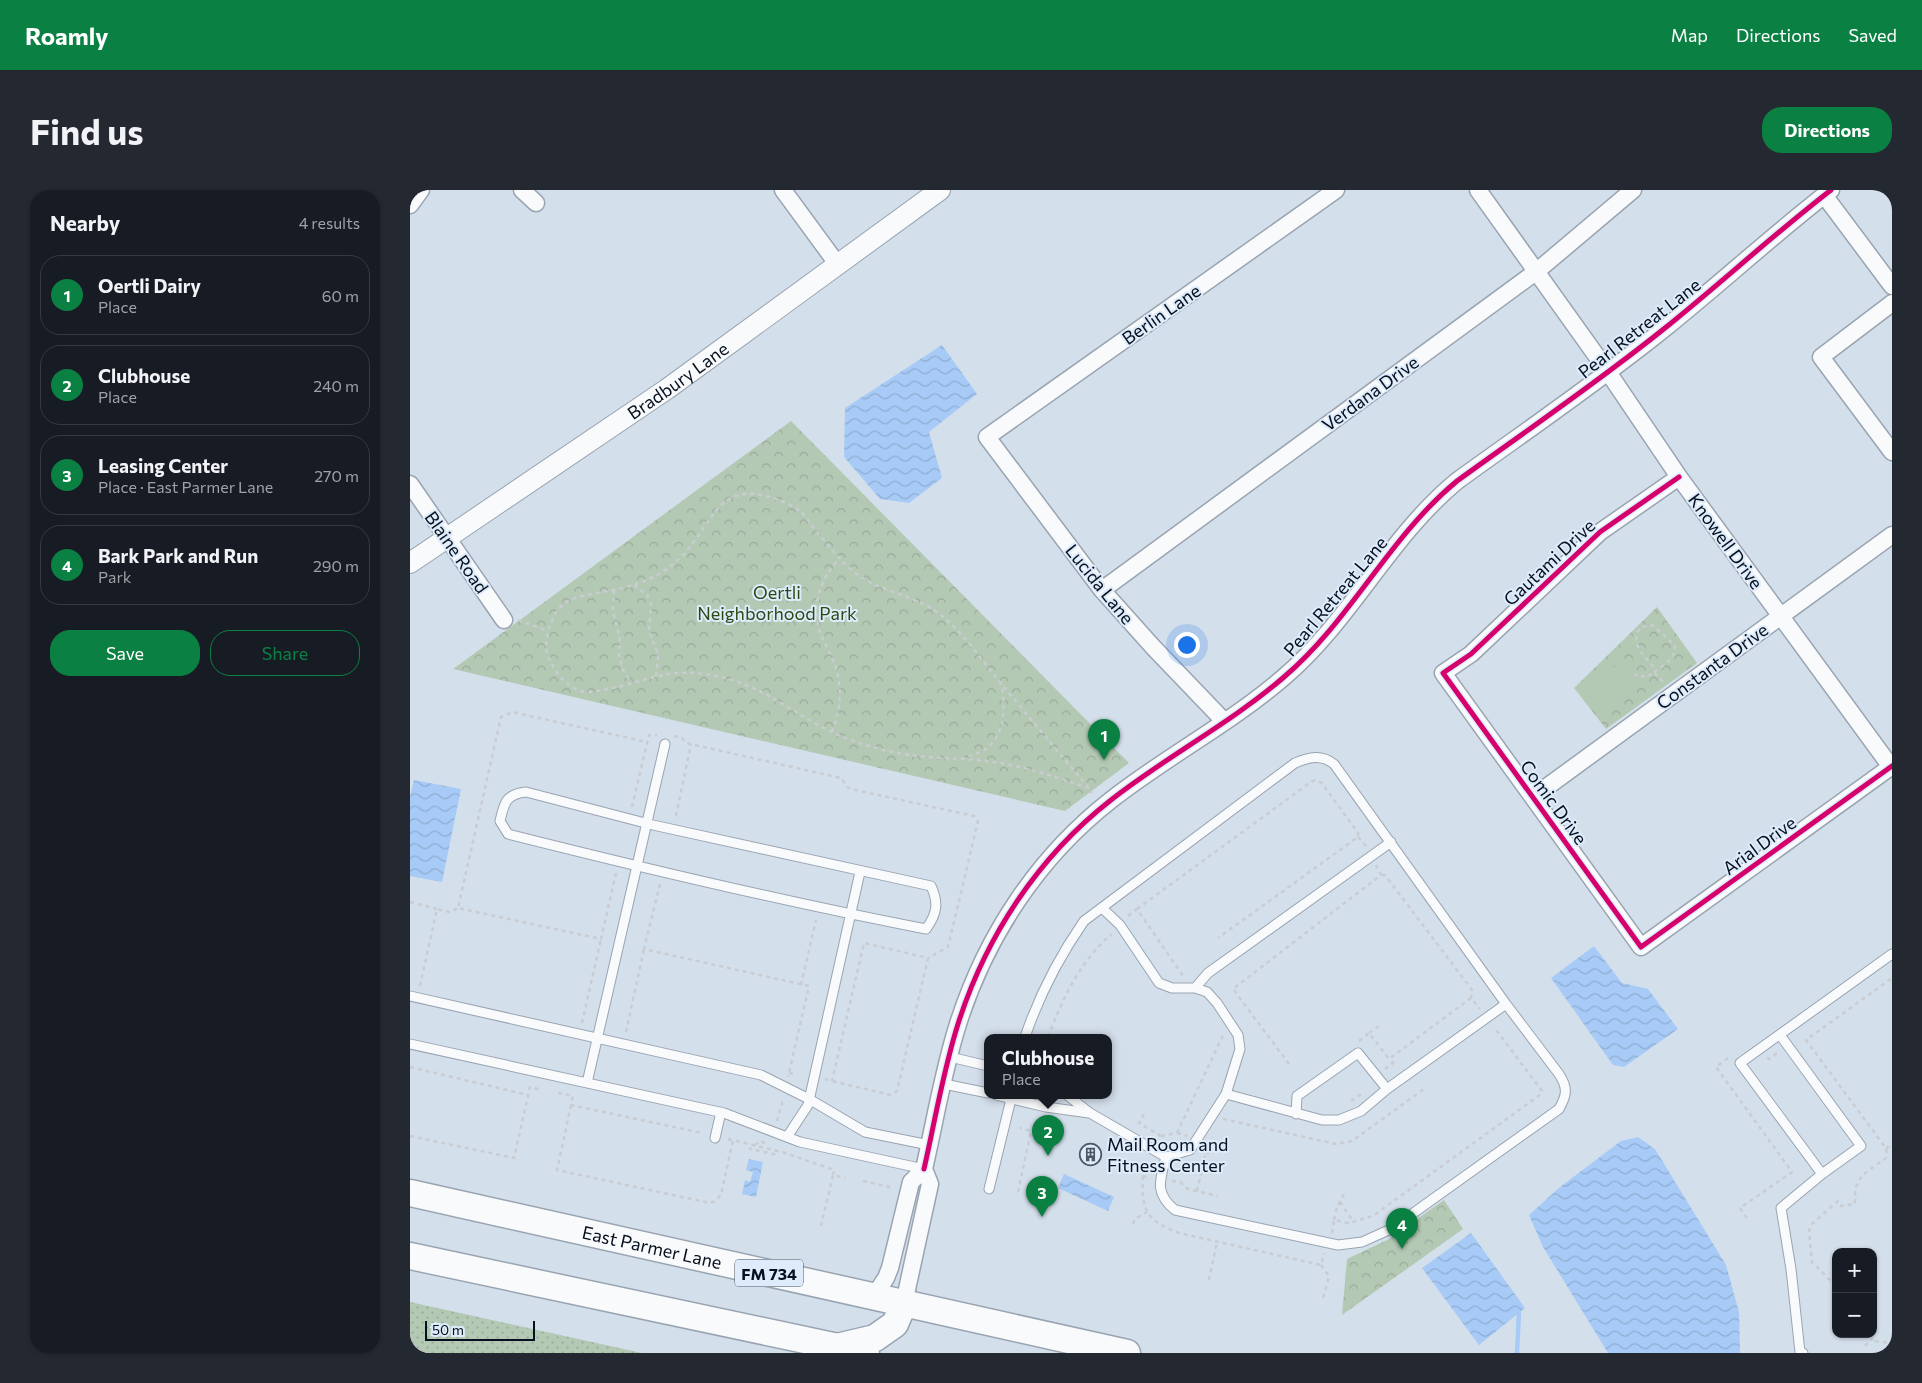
<!DOCTYPE html>
<html lang="en">
<head>
<meta charset="utf-8">
<style>
  :root { --surface:#171b24; --page:#242831; --text:#f1f3f6; --muted:#9ea1a6; --line:#363941; --accent:#0b8043 }
  body { margin:0; font-family:Commissioner,sans-serif; background:var(--page); color:var(--text) }
  .controls { position:absolute; right:15px; bottom:15px; display:grid; overflow:hidden; border-radius:10px; box-shadow:0 1px 4px #0004 }
  .controls button { width:45px; height:45px; display:grid; place-items:center; padding:0; border:0; border-bottom:1px solid var(--line); background:var(--surface); color:var(--text); font:25px sans-serif }
  .scale { position:absolute; left:15px; bottom:12px; width:110px; box-sizing:border-box; padding-left:5px; border:2px solid #050f1d; border-top:0; font-size:14px; line-height:18px; white-space:nowrap; color:#050f1d; -webkit-text-stroke:4px #ddebfb; paint-order:stroke }
  .you { position:absolute; left:776px; top:454px; width:18px; height:18px; margin:-12px; border:4px solid #fff; border-radius:50%; background:#1a73e8; box-shadow:0 0 0 8px #1a73e833 }
  .badge { display:grid; place-items:center; width:32px; height:32px; border-radius:50%; background:var(--accent); color:#fff; font-size:16px; font-weight:700 }
  .pin { position:absolute; translate:-50% -41px; filter:drop-shadow(0 1px 2px #0008) }
  .pin::after { content:''; position:absolute; top:26px; width:18px; height:15px; background:inherit; clip-path:polygon(0 0,100% 0,50% 100%) }
  .popup { position:absolute; left:574px; top:844px; width:128px; height:65px; box-sizing:border-box; display:grid; place-content:center; border-radius:10px; background:var(--surface); filter:drop-shadow(0 1px 4px #0005); font-size:16px; white-space:nowrap; color:var(--muted) }
  .popup b { font-size:19px; color:var(--text) }
  .popup::after { content:''; position:absolute; left:50%; top:100%; margin-left:-10px; border:10px solid transparent; border-top-color:var(--surface) }
  .list { margin:0; padding:0; list-style:none }
  h2 { display:flex; justify-content:space-between; align-items:center; height:65px; margin:0; padding:0 20px; font-size:21px }
  h2 small { font-size:16px; font-weight:400; color:var(--muted) }
  .list li { display:grid; grid-template-columns:32px 1fr auto; gap:15px; align-items:center; box-sizing:border-box; height:80px; margin:0 10px 10px; padding:0 10px; border:1px solid var(--line); border-radius:20px }
  .list b { display:block; font-size:19px; white-space:nowrap }
  .list p { margin:0; font-size:16px; white-space:nowrap; color:var(--muted) }
  .list em { font-size:16px; font-style:normal; color:var(--muted) }
  .actions { display:flex; gap:10px; padding:15px 20px }
  .actions a { flex:1; padding:11px 0; border:1px solid var(--accent); border-radius:20px; text-align:center; font-size:18px; color:var(--accent) }
  .actions .main { background:var(--accent); color:#fff }
  .map { position:relative; flex:none; width:1482px; height:1163px; overflow:hidden; border-radius:20px }
  header { display:flex; align-items:center; gap:30px; box-sizing:border-box; height:70px; padding:0 25px; background:var(--accent); color:#fff }
  header strong { font-size:24px }
  nav { display:flex; gap:28px; margin-inline-start:auto; font-size:18px }
  .intro { display:flex; align-items:center; justify-content:space-between; box-sizing:border-box; height:120px; padding:0 30px }
  h1 { margin:0; font-size:35px }
  .button { padding:12px 22px; border-radius:20px; background:var(--accent); color:#fff; font-size:18px; font-weight:700 }
  main { display:flex; gap:30px; padding:0 30px }
  aside { flex:1; background:var(--surface); border-radius:20px; box-shadow:0 1px 4px #0004 }
  .map>svg:first-child { display:block }
  .grass { fill:url(#grass-dots) }
  .park { fill:url(#park-crowns) }
  .pitch { fill:#b4c9b4 }
  .water { fill:url(#water-waves) }
  .lines { fill:none; stroke-linecap:round; stroke-linejoin:round }
  .stream { stroke:#a7cbf6; stroke-width:4.5 }
  .service-casing { stroke:#99a4b1; stroke-width:11 }
  .minor-casing { stroke:#99a4b1; stroke-width:19 }
  .tertiary-casing { stroke:#99a4b1; stroke-width:22 }
  .primary-casing { stroke:#99a4b1; stroke-width:29 }
  .path { stroke:#c9ccd0; stroke-width:2.5; stroke-dasharray:4 4; stroke-linecap:butt }
  .service { stroke:#f9fafc; stroke-width:9 }
  .minor { stroke:#f9fafc; stroke-width:16 }
  .tertiary { stroke:#f9fafc; stroke-width:20 }
  .primary { stroke:#f9fafc; stroke-width:26 }
  .cycleway-casing { stroke:#ddebfb; stroke-width:8 }
  .cycleway { stroke:#d6006c; stroke-width:5 }
  .labels { text-anchor:middle; dominant-baseline:central; stroke-width:4; stroke-linejoin:round; paint-order:stroke }
  .shield { fill:#ddebfb; stroke:#465160; stroke-width:1 }
  .shield-label { font-size:16px; font-weight:bold; fill:#050f1d }
  .street-label { font-size:18px; fill:#050f1d; stroke:#ddebfb }
  .park-label { font-size:18px; fill:#2d4912; stroke:#ddebfb }
  .poi-label { font-size:18px; fill:#050f1d; stroke:#ddebfb; text-anchor:start }
</style>
</head>
<body>
<header>
<strong>Roamly</strong>
<nav><a>Map</a><a>Directions</a><a>Saved</a></nav>
</header>
<div class="intro"><h1>Find us</h1><a class="button">Directions</a></div>
<main>
<aside>
<h2>Nearby<small>4 results</small></h2>
<ul class="list">
<li><span class="badge">1</span><div><b>Oertli Dairy</b><p>Place</p></div><em>60 m</em></li>
<li><span class="badge">2</span><div><b>Clubhouse</b><p>Place</p></div><em>240 m</em></li>
<li><span class="badge">3</span><div><b>Leasing Center</b><p>Place · East Parmer Lane</p></div><em>270 m</em></li>
<li><span class="badge">4</span><div><b>Bark Park and Run</b><p>Park</p></div><em>290 m</em></li>
</ul>
<div class="actions"><a class="main">Save</a><a>Share</a></div>
</aside>
<div class="map">
<svg width="1482" height="1163" viewBox="0 0 1482 1163">
  <defs>
    <pattern id="grass-dots" width="8" height="8" patternUnits="userSpaceOnUse" patternTransform="scale(1.25)"><rect width="8" height="8" fill="#b4c9b4"/><path d="M2 2h.1M6 6h.1" fill="none" stroke="#99ab9a" stroke-width="1.8" stroke-linecap="round"/></pattern>
    <pattern id="park-crowns" width="20" height="18" patternUnits="userSpaceOnUse" patternTransform="scale(1.25)"><rect width="20" height="18" fill="#b4c9b4"/><path d="M2 6a3 3 0 1 1 6 0M12 15a3 3 0 1 1 6 0" fill="none" stroke="#99ab9a"/></pattern>
    <pattern id="water-waves" width="16" height="10" patternUnits="userSpaceOnUse" patternTransform="scale(1.25)"><rect width="16" height="10" fill="#a7cbf6"/><path d="M0 5q4-4 8 0t8 0" fill="none" stroke="#8eadd2"/></pattern>
  </defs>
  <rect width="100%" height="100%" fill="#d4dfec"/>
  <path class="grass" d="M 0,1112 L 232,1163 L 0,1163 Z"/>
  <path class="park" d="M 381,231 L 719,573 L 655,621 L 43,479 Z
    M 1247,417 L 1287,473 L 1196,539 L 1164,498 Z
    M 1034,1010 L 1053,1039 L 932,1125 L 937,1069 L 979,1049 Z"/>
  <path class="pitch" d="M 1212,471 L 1229,492 L 1190,521 L 1174,499 Z"/>
  <path class="water" d="M 532,155 L 567,204 L 519,242 L 532,288 L 499,313 L 470,309 L 434,267 L 435,218 Z
    M 4,590 L 51,599 L 32,692 L 0,686 L 0,607 Z
    M 1184,756 L 1212,793 L 1238,799 L 1268,839 L 1214,877 L 1203,875 L 1141,788 Z
    M 1228,947 L 1245,959 L 1316,1075 L 1329,1122 L 1330,1163 L 1198,1163 L 1133,1057 L 1119,1025 L 1150,997 L 1211,951 Z
    M 339,969 L 353,972 L 346,1007 L 332,1004 L 335,990 L 340,992 L 343,982 L 336,980 Z
    M 654,984 L 704,1007 L 698,1021 L 648,998 Z
    M 1061,1043 L 1115,1118 L 1069,1155 L 1012,1078 Z"/>
  <g class="lines">
    <path class="stream" d="M 1107,1163 L 1109,1122"/>
    <defs>
      <path id="service" d="M 116,602 L 243,635 L 521,696 C 529,713 527,724 516,739 C 376,712 237,679 98,644 L 90,631 C 94,613 96,604 116,602 Z
        M 785,798 L 798,783 L 981,652
        M 0,806 L 351,885 L 399,909 L 455,942 L 519,955
        M 1370,845 L 1451,956 L 1412,984 L 1371,1018 L 1381,1079 L 1390,1162 L 1393,1163
        M 615,847 C 629,806 649,767 674,731 L 885,573 C 899,567 911,564 924,574 L 1096,814 L 1149,884 C 1158,898 1157,905 1149,919 L 981,1039 L 952,1052 L 928,1055 L 765,1020 C 744,1003 750,990 756,967
        M 0,854 L 314,923 L 390,952 L 514,979
        M 540,867 L 578,876
        M 177,893 L 255,554
        M 534,894 L 578,903
        M 816,904 L 912,930 L 929,930 L 951,921 L 977,899 L 1096,814
        M 586,905 L 636,917 L 679,923
        M 657,905 L 680,923 L 756,967 L 780,960 L 816,904 L 830,859 L 828,845 L 807,813 L 797,802 L 785,798 L 762,798 L 749,793 L 710,735 L 692,718
        M 886,924 L 887,906 L 948,863 L 977,899
        M 377,947 L 398,915 L 450,682
        M 305,948 L 311,922
        M 1412,984 L 1330,873 L 1482,764
        M 579,999 L 602,905"/>
      <path id="minor" d="M 112,0 L 126,13
        M 373,0 L 428,75
        M 1068,0 L 1198,182 L 1269,287 L 1481,577
        M 1414,5 L 1482,96
        M 0,15 L 11,0
        M 1482,113 L 1411,167 L 1482,262
        M 1269,287 L 1190,342 L 1061,464 L 1033,483 L 1231,757 L 1482,576
        M 0,294 L 94,430
        M 692,400 L 1127,81 L 1223,0
        M 814,531 L 743,457 L 692,400 L 577,247 L 926,0
        M 1123,607 L 1482,345
        M 464,1106 L 476,1088 L 480,1078 L 501,992 L 514,979 C 525,931 533,881 548,834 C 576,746 628,667 701,610 C 757,566 821,533 874,487 C 941,430 979,347 1047,291 C 1116,241 1188,192 1255,138 C 1311,93 1364,44 1421,0
        M 494,1113 L 520,994 L 514,979"/>
      <g id="tertiary">
        <path id="s1" d="M 0,373 L 257,199 L 530,0"/>
      </g>
      <g id="primary">
        <path id="s2" d="M 0,1003 L 717,1163"/>
        <path d="M 0,1066 L 456,1163"/>
        <path d="M 431,1156 L 465,1148 L 485,1134 L 494,1113"/>
      </g>
    </defs>
    <use href="#service" class="service-casing"/>
    <use href="#minor" class="minor-casing"/>
    <use href="#tertiary" class="tertiary-casing"/>
    <use href="#primary" class="primary-casing"/>
    <path class="path" d="M 224,395 L 237,405 L 241,414 L 239,441 L 248,464 L 246,487
      M 204,400 L 203,421 L 210,449 L 209,466 L 213,480 L 221,492
      M 108,430 L 138,441
      M 1244,482 C 1254,475 1266,469 1265,455 L 1242,435 L 1232,437 L 1228,441 C 1221,457 1237,468 1246,480
      M 1224,486 L 1228,484 L 1230,486 L 1237,487 L 1244,482 L 1254,493
      M 422,542 C 429,522 432,507 428,486 C 426,471 417,460 412,447 C 400,418 409,390 429,369
      M 264,546 L 272,548 L 276,553 L 431,588 L 437,597 L 441,599 L 564,626 L 568,631 L 538,757 L 518,768
      M 551,569 C 559,566 571,563 577,558 C 597,540 594,517 592,494
      M 679,598 C 645,587 611,575 576,571 C 540,567 505,569 470,559 C 451,554 432,548 414,538 C 377,519 350,495 307,486 C 290,483 272,481 254,485 C 235,488 186,506 170,501 C 155,495 144,481 139,468 C 134,458 136,446 140,436 C 143,428 147,419 154,414 C 165,405 179,405 192,402 C 212,399 231,394 249,384 C 262,376 274,366 283,353 C 306,323 313,294 360,307 C 370,310 383,315 390,321 C 395,325 399,332 403,337 C 416,352 428,369 443,381 C 469,403 506,404 532,426 C 554,444 571,469 589,491 C 619,527 649,563 679,598 L 682,603
      M 222,617 L 239,545 L 247,545
      M 266,626 L 281,554
      M 948,647 L 956,656
      M 206,683 L 191,749 L 48,718 L 91,527 L 102,522 L 237,552
      M 972,685 L 975,685 L 1062,800 L 1061,808
      M 250,694 L 234,759 L 399,796 L 378,887
      M 0,712 L 27,719
      M 727,719 L 901,592 L 905,590 L 912,593 L 948,643 L 948,647 L 808,748
      M 718,726 L 727,719 L 773,786
      M 391,795 L 406,730
      M 10,796 L 27,719 L 40,722 L 48,718
      M 172,833 L 191,749
      M 216,842 L 234,759
      M 959,843 L 972,834
      M 638,847 C 653,808 669,772 702,744
      M 949,851 L 959,843 L 979,869 L 1061,808 L 1070,819
      M 1318,868 L 1306,877 L 1382,982 L 1330,1018 L 1338,1030
      M 1357,868 L 1360,869 L 1368,862
      M 879,874 L 823,799 L 971,685 L 966,675
      M 0,877 L 118,905
      M 975,879 L 983,873 L 979,869
      M 379,883 L 385,884
      M 415,889 L 422,891 L 481,905 L 487,901 L 518,768 L 454,753 L 422,891
      M 148,903 L 163,906 L 161,915 L 292,943
      M 941,911 L 951,904
      M 161,915 L 147,980 L 300,1013 L 305,1011 L 311,1005 L 323,950
      M 734,924 L 729,933 L 751,946
      M 813,929 L 926,954 L 942,951 L 1014,899
      M 367,931 L 373,909
      M 767,943 L 777,946
      M 0,946 L 104,968 L 120,897 L 132,900
      M 751,946 L 767,943 L 814,843
      M 318,949 L 372,962 L 424,980 L 423,985
      M 355,953 L 350,951 L 340,959 L 368,965
      M 1476,959 L 1482,954
      M 799,963 L 803,947
      M 741,976 L 740,978 L 734,978 L 733,986 L 741,988
      M 733,986 C 731,1021 737,1031 769,1043 L 911,1075 L 914,1063
      M 453,991 L 484,998
      M 762,991 L 770,992 L 778,999 L 808,1006
      M 787,1001 L 796,962 L 799,963
      M 608,1002 L 621,941 L 610,938
      M 930,1012 L 943,1031
      M 924,1030 L 927,1017 L 935,1002
      M 723,1034 L 725,1029 L 737,1022
      M 411,1036 L 423,985 L 435,988
      M 922,1043 L 924,1030 L 939,1033 L 963,1026 L 1131,904 L 1132,901 L 1084,837
      M 911,1075 L 919,1086 L 913,1108
      M 799,1090 L 807,1052
      M 1426,1096 L 1402,1072 L 1399,1041 L 1402,1034 L 1428,1011 L 1431,1016 L 1445,1014 C 1443,986 1456,983 1476,968 L 1477,963 L 1475,957 L 1396,850 L 1482,788
      M 1461,1144 L 1465,1151 L 1482,1153
      M 1455,1156 L 1463,1148"/>
    <use href="#service" class="service"/>
    <use href="#minor" class="minor"/>
    <use href="#tertiary" class="tertiary"/>
    <use href="#primary" class="primary"/>
    <defs>
      <path id="cycleway" d="M 1269,287 L 1190,342 L 1061,464 L 1033,483 L 1231,757 L 1482,576
        M 514,979 C 525,931 533,881 548,834 C 576,746 628,667 701,610 C 757,566 821,533 874,487 C 941,430 979,347 1047,291 C 1116,241 1188,192 1255,138 C 1311,93 1364,44 1421,0"/>
    </defs>
    <use href="#cycleway" class="cycleway-casing"/>
    <use href="#cycleway" class="cycleway"/>
  </g>
  <defs>
    <symbol id="building-ring" viewBox="-11 -11 22 22"><circle r="9.5" fill="#ddebfb" stroke="#4d5865" stroke-width="1.5"/><path d="M-4-6H4V6H1V3H-1V6H-4ZM-2.5-4.3h1.7v1.8h-1.7ZM.8-4.3h1.7v1.8H.8ZM-2.5-1h1.7V.8h-1.7ZM.8-1h1.7V.8H.8Z" fill="#4d5865"/></symbol>
  </defs>
  <g fill-rule="evenodd">
    <use href="#building-ring" x="668" y="952" width="25" height="25"/>
  </g>
  <g class="labels">
    <rect class="shield" x="325" y="1069.5" width="68" height="27" rx="4"/>
    <g class="shield-label">
      <text x="359" y="1083">FM 734</text>
    </g>
    <g class="street-label">
      <text transform="translate(751 124) rotate(-35)">Berlin Lane</text>
      <text transform="translate(1229 138) rotate(-38)">Pearl Retreat Lane</text>
      <text stroke="none"><textPath href="#s1" startOffset="324">Bradbury Lane</textPath></text>
      <text transform="translate(960 203) rotate(-36)">Verdana Drive</text>
      <text transform="translate(1316 351) rotate(54)">Knowell Drive</text>
      <text transform="translate(47 362) rotate(55)">Blaine Road</text>
      <text transform="translate(1139 372) rotate(-43)">Gautami Drive</text>
      <text transform="translate(690 394) rotate(51)">Lucida Lane</text>
      <text transform="translate(925 406) rotate(-50)">Pearl Retreat Lane</text>
      <text transform="translate(1302 476) rotate(-36)">Constanta Drive</text>
      <text transform="translate(1144 612) rotate(54)">Comic Drive</text>
      <text transform="translate(1349 655) rotate(-36)">Arial Drive</text>
      <text stroke="none"><textPath href="#s2" startOffset="248">East Parmer Lane</textPath></text>
    </g>
    <g class="park-label">
      <text x="367" y="402">Oertli<tspan x="367" dy="21">Neighborhood Park</tspan></text>
    </g>
    <g class="poi-label">
      <text x="697" y="954">Mail Room and<tspan x="697" dy="21">Fitness Center</tspan></text>
    </g>
  </g>
</svg>
<div class="controls">
<button>+</button>
<button>−</button>
</div>
<div class="scale">50 m</div>
<div class="you"></div>
<div class="pin badge" style="left:694px;top:570px">1</div>
<div class="pin badge" style="left:638px;top:966px">2</div>
<div class="popup"><b>Clubhouse</b>Place</div>
<div class="pin badge" style="left:632px;top:1027px">3</div>
<div class="pin badge" style="left:992px;top:1059px">4</div>
</div>
</main>
</body>
</html>
